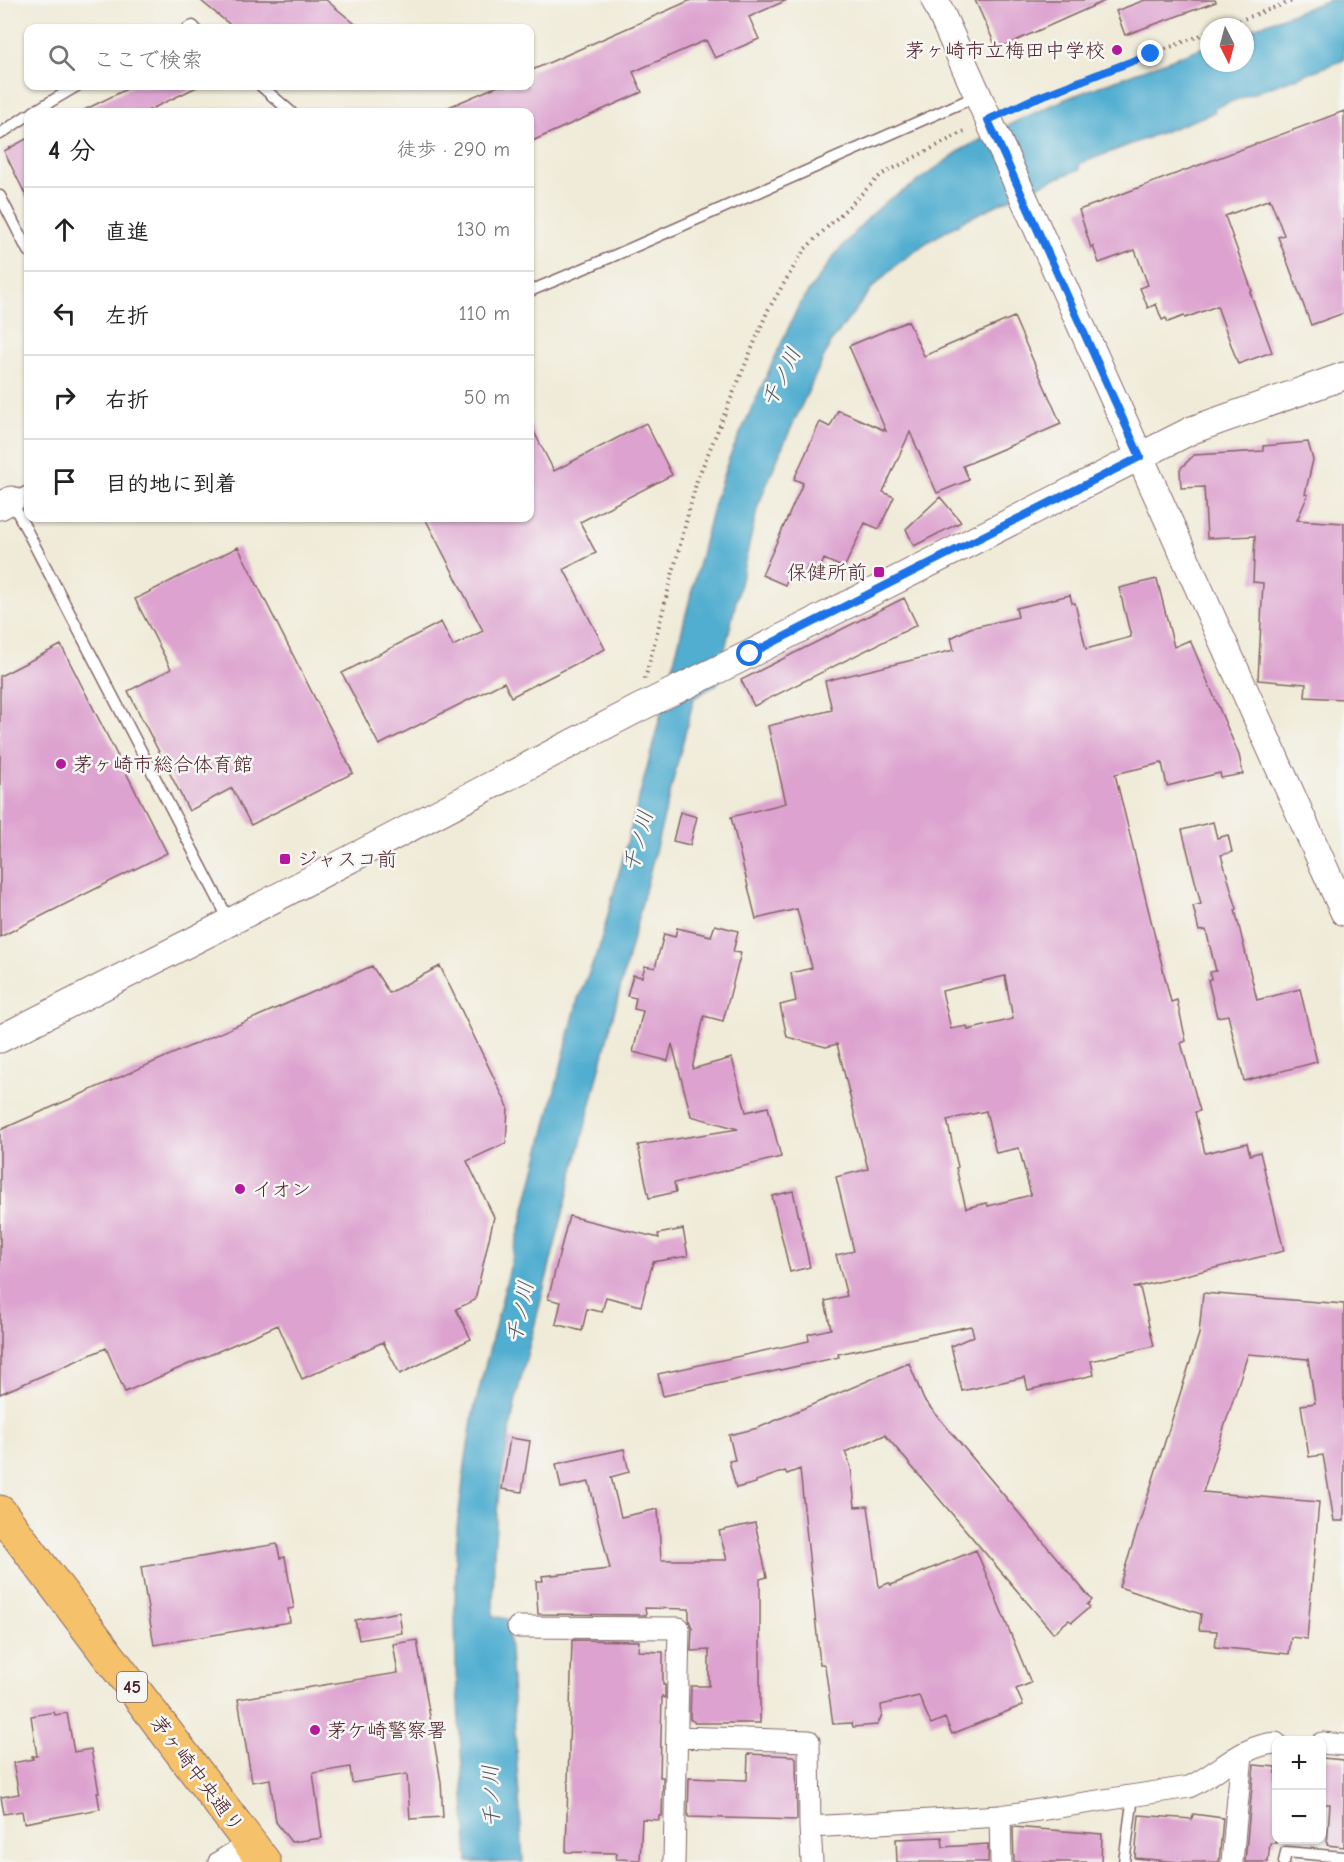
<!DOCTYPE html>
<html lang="ja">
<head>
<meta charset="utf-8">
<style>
  :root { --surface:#fff; --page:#f6f6f6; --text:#222; --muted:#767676; --line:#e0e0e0 }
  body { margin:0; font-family:"Comic Neue","Klee One",sans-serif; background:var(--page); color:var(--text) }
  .controls { position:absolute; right:18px; bottom:18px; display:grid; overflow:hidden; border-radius:12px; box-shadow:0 2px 4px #0004 }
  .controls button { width:54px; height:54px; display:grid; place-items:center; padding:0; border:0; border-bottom:2px solid var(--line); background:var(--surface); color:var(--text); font:30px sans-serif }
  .compass { position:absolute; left:1200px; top:18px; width:54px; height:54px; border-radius:50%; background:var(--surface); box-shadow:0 2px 4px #0004; rotate:174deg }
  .stop { position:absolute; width:18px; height:18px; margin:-14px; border:4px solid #1a73e8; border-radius:50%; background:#fff }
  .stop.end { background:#1a73e8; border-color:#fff; box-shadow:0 2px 6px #0008 }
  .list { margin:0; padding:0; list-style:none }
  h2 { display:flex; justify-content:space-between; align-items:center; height:78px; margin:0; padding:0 24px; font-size:26px }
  h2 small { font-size:20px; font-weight:400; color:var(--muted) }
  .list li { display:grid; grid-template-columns:39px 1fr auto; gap:18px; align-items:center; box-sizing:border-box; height:84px; padding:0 24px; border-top:2px solid var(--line) }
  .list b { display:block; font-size:22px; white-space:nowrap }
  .list em { font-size:20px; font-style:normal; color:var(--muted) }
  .icon { flex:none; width:33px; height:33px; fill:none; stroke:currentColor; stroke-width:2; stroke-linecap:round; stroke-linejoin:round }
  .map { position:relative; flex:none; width:1344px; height:1862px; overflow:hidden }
  .search { position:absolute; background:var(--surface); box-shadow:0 2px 4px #0004; left:24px; top:24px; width:510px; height:66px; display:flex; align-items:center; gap:15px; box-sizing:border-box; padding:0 21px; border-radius:12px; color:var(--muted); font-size:22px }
  .panel { position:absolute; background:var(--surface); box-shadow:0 2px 4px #0004; left:24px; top:108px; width:510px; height:414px; border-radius:12px }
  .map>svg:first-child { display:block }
  .water { fill:#51aed0; stroke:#4e667e; stroke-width:1.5 }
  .building { fill:#dda2cf; fill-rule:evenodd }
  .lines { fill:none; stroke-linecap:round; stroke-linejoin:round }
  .service-casing { stroke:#846668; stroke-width:13 }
  .minor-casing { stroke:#846668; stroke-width:23 }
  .tertiary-casing { stroke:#846668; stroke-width:29 }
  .primary-casing { stroke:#846668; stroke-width:35 }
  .path { stroke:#846668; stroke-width:4; stroke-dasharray:1.5 4.5; stroke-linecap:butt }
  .service { stroke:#fff; stroke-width:10 }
  .minor { stroke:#fff; stroke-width:21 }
  .tertiary { stroke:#fff; stroke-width:27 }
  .primary { stroke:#f5c16b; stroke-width:33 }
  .route { stroke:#1a73e8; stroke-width:8 }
  .poi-dot { fill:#b5179e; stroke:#f6f6f2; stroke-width:2 }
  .labels { text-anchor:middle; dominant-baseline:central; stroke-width:5; stroke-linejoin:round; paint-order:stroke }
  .shield { fill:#f6f6f2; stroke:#7e6067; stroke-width:1.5 }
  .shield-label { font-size:18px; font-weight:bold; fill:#4a1f2b }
  .poi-label { font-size:20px; fill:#4a1f2b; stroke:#f6f6f2; text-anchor:start }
  .street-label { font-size:20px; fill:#4a1f2b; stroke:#f6f6f2 }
  .water-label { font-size:21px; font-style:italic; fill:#4d586d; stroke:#f6f6f2 }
</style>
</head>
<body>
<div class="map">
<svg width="1344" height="1862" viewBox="0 0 1344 1862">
  <rect width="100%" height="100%" fill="#f6f6f2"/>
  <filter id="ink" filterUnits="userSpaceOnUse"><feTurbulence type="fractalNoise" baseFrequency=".0167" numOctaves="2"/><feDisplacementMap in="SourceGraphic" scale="12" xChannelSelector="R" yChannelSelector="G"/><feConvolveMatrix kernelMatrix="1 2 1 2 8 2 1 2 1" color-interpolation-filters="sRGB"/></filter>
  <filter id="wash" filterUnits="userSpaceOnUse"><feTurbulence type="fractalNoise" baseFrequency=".008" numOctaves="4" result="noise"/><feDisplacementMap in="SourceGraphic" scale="24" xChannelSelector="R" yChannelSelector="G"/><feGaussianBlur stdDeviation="1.35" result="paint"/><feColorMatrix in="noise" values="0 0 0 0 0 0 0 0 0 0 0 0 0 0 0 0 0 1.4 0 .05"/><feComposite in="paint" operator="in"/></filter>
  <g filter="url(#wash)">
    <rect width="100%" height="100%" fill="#f0ebd8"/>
    <path class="water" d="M 1329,0 L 1344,0 L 1344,60 L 1214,108 L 1215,112 L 1079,164 L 1080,169 L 1037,186 L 965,220 L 929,241 L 896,265 L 873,287 L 831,342 L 780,452 L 758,506 L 717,684 L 694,698 L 516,1398 L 499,1490 L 494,1550 L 493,1616 L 508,1619 L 523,1862 L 468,1862 L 456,1671 L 455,1605 L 457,1528 L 466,1458 L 473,1414 L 578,999 L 599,948 L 652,749 L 713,507 L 729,458 L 799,305 L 835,255 L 865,221 L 888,200 L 910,187 L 961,150 L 1019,120 L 1068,98 L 1209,45 L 1209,63 L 1245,63 L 1245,31 Z"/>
    <g id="blocks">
      <path class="building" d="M 200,0 L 326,0 L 360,28 L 234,28 Z
        M 691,0 L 787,0 L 749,17 L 759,39 L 715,58 L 706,40 L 633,72 L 642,92 L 530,142 L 530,112 L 437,112 L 498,86 L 530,86 L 530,71 Z
        M 975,0 L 1107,0 L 997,49 Z
        M 1145,0 L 1215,0 L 1216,2 L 1125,35 L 1116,11 Z
        M 133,86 L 199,86 L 145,112 L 80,112 Z
        M 1344,111 L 1344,313 L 1311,325 L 1278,237 L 1284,235 L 1270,199 L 1225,216 L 1252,291 L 1250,292 L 1272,352 L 1238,364 L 1217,306 L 1185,318 L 1184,316 L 1168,322 L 1166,318 L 1162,320 L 1156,304 L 1148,308 L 1140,288 L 1148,285 L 1135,250 L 1099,263 L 1093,246 L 1091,248 L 1079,210 Z
        M 28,138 L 28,200 L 4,151 Z
        M 1014,317 L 1061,424 L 963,466 L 969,480 L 937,493 L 910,432 L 883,492 L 894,497 L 879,529 L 865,523 L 844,568 L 824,559 L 819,571 L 808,566 L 802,580 L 790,574 L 785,585 L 762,575 L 803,483 L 794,479 L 820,422 L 830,427 L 838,410 L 886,431 L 849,346 L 908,321 L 924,356 Z
        M 646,423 L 672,475 L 580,522 L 596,553 L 564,569 L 605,649 L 511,697 L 504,682 L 379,745 L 342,673 L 441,622 L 453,646 L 483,631 L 425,518 L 530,518 L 530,424 L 554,471 Z
        M 1308,442 L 1313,460 L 1305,494 L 1308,495 L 1297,520 L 1344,523 L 1344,699 L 1305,697 L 1306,684 L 1258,680 L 1263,583 L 1253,582 L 1255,536 L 1207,538 L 1204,487 L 1181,488 L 1180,469 L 1194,455 L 1263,451 L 1263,446 Z
        M 940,497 L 961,522 L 914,546 L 906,529 Z
        M 238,547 L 353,773 L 251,825 L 232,788 L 189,811 L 128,691 L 171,669 L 135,599 Z
        M 1157,579 L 1174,647 L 1190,640 L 1239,755 L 1243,774 L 1221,778 L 1220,773 L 1167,786 L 1162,763 L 1115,774 L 1171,1002 L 1177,1000 L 1186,1041 L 1181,1043 L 1200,1111 L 1195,1112 L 1205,1153 L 1247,1143 L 1250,1155 L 1260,1152 L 1284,1251 L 1133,1288 L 1140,1288 L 1154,1346 L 1091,1361 L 1094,1375 L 1028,1390 L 1025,1377 L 962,1391 L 951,1346 L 974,1336 L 971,1326 L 838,1354 L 839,1357 L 663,1396 L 658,1374 L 809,1341 L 808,1334 L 831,1329 L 825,1301 L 847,1296 L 836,1255 L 854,1251 L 836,1177 L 868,1169 L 837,1044 L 826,1047 L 787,1037 L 780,1005 L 796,1001 L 791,973 L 812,968 L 797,909 L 756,919 L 731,817 L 786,803 L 768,726 L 832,710 L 825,681 L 954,650 L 951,638 L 970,628 L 1018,617 L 1016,608 L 1070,595 L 1072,603 L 1075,603 L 1086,649 L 1131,637 L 1119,588 ZM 1005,976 L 1013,1019 L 968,1030 L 967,1026 L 951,1029 L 942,991 ZM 986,1111 L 996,1153 L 1019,1148 L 1031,1195 L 988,1206 L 987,1203 L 966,1208 L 956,1168 L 958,1167 L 947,1120 Z
        M 904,598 L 917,625 L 754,706 L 741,680 Z
        M 61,645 L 167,853 L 0,937 L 0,676 Z
        M 680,812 L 697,817 L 690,845 L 673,841 Z
        M 1213,822 L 1217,838 L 1228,835 L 1232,852 L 1221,855 L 1237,909 L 1235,910 L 1257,1000 L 1300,989 L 1317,1062 L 1244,1081 L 1228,1015 L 1217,1017 L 1208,980 L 1211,979 L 1210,972 L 1216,971 L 1206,930 L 1199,931 L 1193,906 L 1201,904 L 1182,830 Z
        M 715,925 L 738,931 L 733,952 L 741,953 L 723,1021 L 704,1016 L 692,1069 L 732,1058 L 746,1112 L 768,1107 L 781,1157 L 674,1183 L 676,1192 L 649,1198 L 638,1145 L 738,1129 L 691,1116 L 672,1044 L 668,1061 L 633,1052 L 643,1011 L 634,1009 L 636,998 L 627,996 L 633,975 L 642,977 L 645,966 L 655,968 L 664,934 L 675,937 L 677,928 L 711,936 Z
        M 372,966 L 389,993 L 440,966 L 508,1107 L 506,1143 L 467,1161 L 494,1217 L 475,1300 L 456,1309 L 471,1339 L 400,1374 L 383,1342 L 302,1379 L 278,1325 L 125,1392 L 106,1348 L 0,1394 L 0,1130 Z
        M 793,1191 L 810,1267 L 790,1272 L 772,1196 Z
        M 569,1216 L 659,1238 L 658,1234 L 683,1229 L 688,1256 L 653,1262 L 641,1306 L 606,1297 L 602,1312 L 587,1309 L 582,1331 L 556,1324 L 561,1302 L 548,1299 Z
        M 1203,1293 L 1344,1304 L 1344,1521 L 1334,1521 L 1323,1455 L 1309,1457 L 1301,1405 L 1315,1403 L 1308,1359 L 1248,1354 L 1203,1492 L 1319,1502 L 1307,1639 L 1291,1637 L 1289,1654 L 1215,1647 L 1217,1631 L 1199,1630 L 1201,1614 L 1119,1587 L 1199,1334 Z
        M 909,1363 L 924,1400 L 1092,1600 L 1087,1605 L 1090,1607 L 1072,1622 L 1069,1620 L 1053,1633 L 885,1435 L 845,1452 L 851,1467 L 855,1507 L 868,1506 L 879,1587 L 889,1583 L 891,1585 L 976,1550 L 1031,1683 L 1016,1689 L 1023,1705 L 952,1734 L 945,1718 L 931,1724 L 919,1696 L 881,1705 L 882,1715 L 877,1725 L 853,1727 L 852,1723 L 833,1724 L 825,1666 L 823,1664 L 820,1664 L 800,1469 L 787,1474 L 785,1471 L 756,1481 L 756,1483 L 736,1488 L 729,1461 L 735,1460 L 729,1435 L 758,1428 Z
        M 510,1438 L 530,1441 L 522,1492 L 502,1489 Z
        M 624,1449 L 629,1472 L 611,1477 L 621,1517 L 658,1509 L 661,1560 L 727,1560 L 719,1531 L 755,1523 L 767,1577 L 760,1579 L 760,1723 L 696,1723 L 690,1719 L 691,1686 L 709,1686 L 709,1650 L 691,1651 L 692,1628 L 689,1620 L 689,1609 L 645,1608 L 646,1615 L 538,1614 L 536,1581 L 543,1581 L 542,1576 L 610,1569 L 589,1482 L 561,1488 L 556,1464 Z
        M 277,1544 L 280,1558 L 285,1557 L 294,1608 L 288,1609 L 290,1622 L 154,1645 L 141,1567 Z
        M 399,1612 L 402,1633 L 359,1640 L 355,1620 Z
        M 417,1640 L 441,1782 L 443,1817 L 410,1819 L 407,1774 L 352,1783 L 350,1767 L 313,1773 L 322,1838 L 291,1842 L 276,1822 L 270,1779 L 252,1782 L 238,1699 L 398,1673 L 393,1644 Z
        M 572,1640 L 639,1641 L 638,1651 L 663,1652 L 663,1685 L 665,1685 L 665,1698 L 662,1696 L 660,1777 L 663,1777 L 662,1816 L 659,1816 L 659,1820 L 642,1819 L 640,1860 L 616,1859 L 617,1853 L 566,1852 Z
        M 54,1712 L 55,1715 L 67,1713 L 74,1752 L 91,1749 L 99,1792 L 97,1792 L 100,1809 L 24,1823 L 22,1811 L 4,1814 L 1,1797 L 19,1794 L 13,1763 L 33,1759 L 32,1756 L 37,1756 L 31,1716 Z
        M 748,1754 L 794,1756 L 796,1758 L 797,1820 L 688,1817 L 689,1778 L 747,1780 Z
        M 1322,1758 L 1344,1760 L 1344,1847 L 1327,1845 L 1330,1804 L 1322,1804 Z
        M 1254,1765 L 1276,1767 L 1276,1843 L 1270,1843 L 1268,1862 L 1245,1862 Z
        M 1193,1814 L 1223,1818 L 1219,1862 L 1179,1862 L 1135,1858 L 1139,1815 L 1192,1819 Z
        M 1013,1827 L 1102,1834 L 1101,1862 L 1014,1862 Z
        M 942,1837 L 943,1847 L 988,1844 L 988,1862 L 897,1862 L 896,1839 Z"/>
    </g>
  </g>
  <g filter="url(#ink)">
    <use href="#blocks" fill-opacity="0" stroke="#846668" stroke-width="1.5"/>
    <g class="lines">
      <defs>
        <path id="service" d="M 188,28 L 193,26 L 195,28
          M 261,86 L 291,112
          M 33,112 L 77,86
          M 0,134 L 28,115
          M 0,196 L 28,251
          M 530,291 L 611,257 L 977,96
          M 28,491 L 11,500 L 230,922
          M 1124,1862 L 1133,1796
          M 1284,1862 L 1286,1852 L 1344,1857"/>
        <path id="minor" d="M 518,1627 L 679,1628 L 674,1862
          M 677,1737 L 809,1741 L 810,1827
          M 1322,1743 L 1344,1745
          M 1000,1816 L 1001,1862
          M 219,1862 L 230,1855 L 251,1846
          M 812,1862 L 810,1827 L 1000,1816 L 1189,1787 C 1219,1773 1242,1745 1276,1743
          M 1232,1862 L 1242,1754"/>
        <path id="tertiary" d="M 935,0 L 1344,912
          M 0,506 L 11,500
          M 0,1039 L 230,922 L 637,709 L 750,654 L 1192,430 L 1344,376"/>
        <path id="primary" d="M 0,1512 L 264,1862"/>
      </defs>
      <use href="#service" class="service-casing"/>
      <use href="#minor" class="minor-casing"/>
      <use href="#tertiary" class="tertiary-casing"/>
      <use href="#primary" class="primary-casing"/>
      <path class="path" d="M 1222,27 L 1295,0
        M 1009,110 L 1209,32
        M 645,679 L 697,480 L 768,310 L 804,250 L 881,175 L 967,130"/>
      <use href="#service" class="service"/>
      <use href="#minor" class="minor"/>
      <use href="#tertiary" class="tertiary"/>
      <use href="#primary" class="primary"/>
    </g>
  </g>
  <g class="lines" filter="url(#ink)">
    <path class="route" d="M 750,654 L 1140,457 L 988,120 L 1031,100 L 1151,54"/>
  </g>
  <g class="poi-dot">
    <circle cx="1117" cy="50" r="6"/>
    <rect x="873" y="566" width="12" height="12" rx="3"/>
    <circle cx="61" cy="764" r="6"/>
    <rect x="279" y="853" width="12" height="12" rx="3"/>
    <circle cx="240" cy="1189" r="6"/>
    <circle cx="315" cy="1730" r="6"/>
  </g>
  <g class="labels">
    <rect class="shield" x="117" y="1672" width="30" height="30" rx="4.5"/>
    <g class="shield-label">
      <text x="132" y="1687">45</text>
    </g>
    <g class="poi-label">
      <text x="1105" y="50" text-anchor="end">茅ヶ崎市立梅田中学校</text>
      <text x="867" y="572" text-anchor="end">保健所前</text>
      <text x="73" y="764">茅ヶ崎市総合体育館</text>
      <text x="297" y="859">ジャスコ前</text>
      <text x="252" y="1189">イオン</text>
      <text x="327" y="1730">茅ケ崎警察署</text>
    </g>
    <g class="street-label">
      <text transform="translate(197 1774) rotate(53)">茅ヶ崎中央通り</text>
    </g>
    <g class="water-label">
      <text transform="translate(781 377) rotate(-64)">千ノ川</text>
      <text transform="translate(638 841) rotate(-75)">千ノ川</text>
      <text transform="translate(520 1312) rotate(-78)">千ノ川</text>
      <text transform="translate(491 1796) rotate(-92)">千ノ川</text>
    </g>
  </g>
</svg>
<div class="controls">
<button>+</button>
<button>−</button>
</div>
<svg class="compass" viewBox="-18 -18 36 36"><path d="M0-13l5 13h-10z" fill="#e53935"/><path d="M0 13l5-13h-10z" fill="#767676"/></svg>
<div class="stop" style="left:750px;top:654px"></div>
<div class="stop end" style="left:1151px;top:54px"></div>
<div class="search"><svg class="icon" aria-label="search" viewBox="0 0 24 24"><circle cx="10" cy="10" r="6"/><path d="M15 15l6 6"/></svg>ここで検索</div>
<section class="panel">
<h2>4 分<small>徒歩 · 290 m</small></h2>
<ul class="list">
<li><svg class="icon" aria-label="ahead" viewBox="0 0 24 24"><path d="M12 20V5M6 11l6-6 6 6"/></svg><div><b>直進</b></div><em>130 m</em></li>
<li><svg class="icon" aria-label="left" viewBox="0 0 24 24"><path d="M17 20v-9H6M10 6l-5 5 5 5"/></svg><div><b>左折</b></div><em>110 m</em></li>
<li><svg class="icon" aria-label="right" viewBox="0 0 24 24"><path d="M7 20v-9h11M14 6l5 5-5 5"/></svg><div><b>右折</b></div><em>50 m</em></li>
<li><svg class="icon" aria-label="arrive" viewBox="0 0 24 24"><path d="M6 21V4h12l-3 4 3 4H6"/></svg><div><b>目的地に到着</b></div></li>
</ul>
</section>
</div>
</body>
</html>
